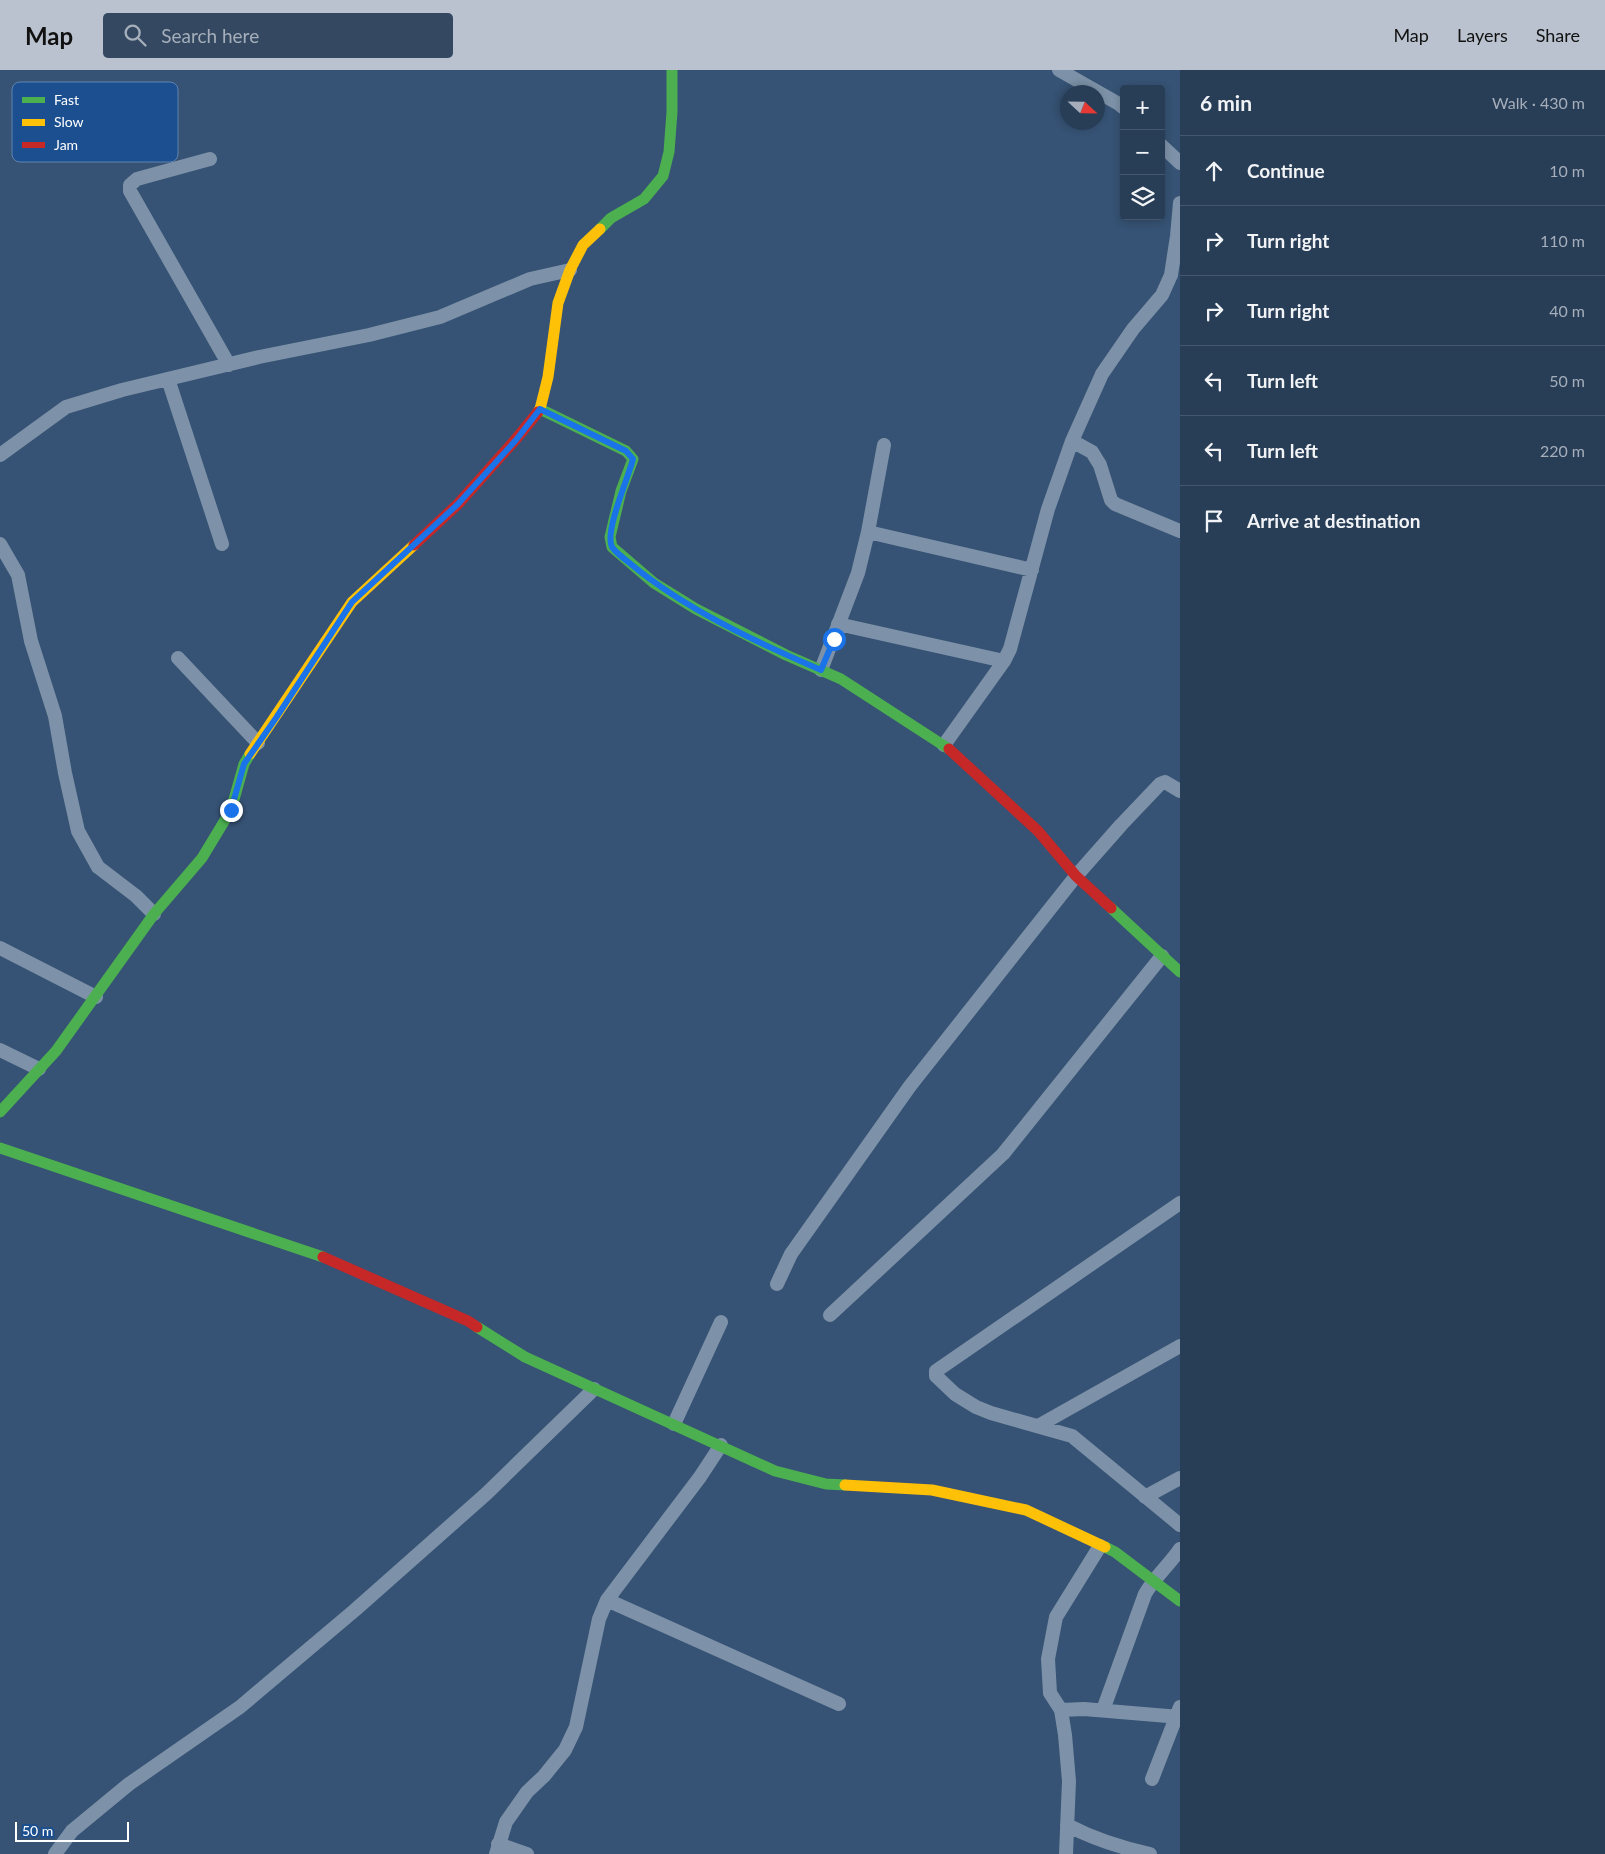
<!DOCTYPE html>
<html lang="en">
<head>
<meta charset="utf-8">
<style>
  :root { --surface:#283e57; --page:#344961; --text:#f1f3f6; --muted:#a5aeba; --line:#44576d; --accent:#b9c2ce }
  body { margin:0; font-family:Lato,sans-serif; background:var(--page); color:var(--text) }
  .controls { position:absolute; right:15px; top:15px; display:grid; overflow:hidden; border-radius:5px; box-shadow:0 2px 8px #0003 }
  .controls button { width:45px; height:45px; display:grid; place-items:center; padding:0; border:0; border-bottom:1px solid var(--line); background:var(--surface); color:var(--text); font:25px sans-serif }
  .compass { position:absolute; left:1060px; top:15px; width:45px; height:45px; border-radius:50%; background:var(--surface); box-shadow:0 2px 8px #0003; rotate:112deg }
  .scale { position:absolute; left:15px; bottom:12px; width:114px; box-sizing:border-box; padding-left:5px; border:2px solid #fff; border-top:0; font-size:14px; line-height:18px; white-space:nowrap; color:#fff; -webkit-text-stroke:4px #1b4f8f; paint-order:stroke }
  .stop { position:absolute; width:15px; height:15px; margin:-11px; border:4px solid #1a73e8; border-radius:50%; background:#fff }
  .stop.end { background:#1a73e8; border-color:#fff; box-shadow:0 1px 5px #0008 }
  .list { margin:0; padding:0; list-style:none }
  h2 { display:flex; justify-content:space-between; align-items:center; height:65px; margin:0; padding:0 20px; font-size:21px }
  h2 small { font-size:16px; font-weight:400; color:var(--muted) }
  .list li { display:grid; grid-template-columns:32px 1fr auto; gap:15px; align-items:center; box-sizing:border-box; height:70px; padding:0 20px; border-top:1px solid var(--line) }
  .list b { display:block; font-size:19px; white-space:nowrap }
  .list em { font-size:16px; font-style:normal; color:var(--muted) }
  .icon { flex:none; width:28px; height:28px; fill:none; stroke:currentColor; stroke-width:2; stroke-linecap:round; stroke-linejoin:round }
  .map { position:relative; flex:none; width:1180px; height:1784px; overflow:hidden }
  header { display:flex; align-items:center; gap:30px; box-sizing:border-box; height:70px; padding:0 25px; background:var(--accent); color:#111 }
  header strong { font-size:24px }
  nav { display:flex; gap:28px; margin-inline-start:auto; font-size:18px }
  .search { width:350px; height:45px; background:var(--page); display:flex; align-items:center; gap:12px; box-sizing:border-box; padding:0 18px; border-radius:5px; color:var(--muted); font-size:19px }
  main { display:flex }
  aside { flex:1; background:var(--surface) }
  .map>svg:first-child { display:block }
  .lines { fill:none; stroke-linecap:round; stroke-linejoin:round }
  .street { stroke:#7d92a8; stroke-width:14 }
  .fast { stroke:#4caf50; stroke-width:11 }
  .slow { stroke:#ffc107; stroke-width:11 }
  .jam { stroke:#c62828; stroke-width:11 }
  .route { stroke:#1a73e8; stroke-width:6 }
  .key { fill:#1b4f8f; stroke:#5f84b1; stroke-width:1 }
  .key-label { font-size:14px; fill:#fff }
</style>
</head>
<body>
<header>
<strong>Map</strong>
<div class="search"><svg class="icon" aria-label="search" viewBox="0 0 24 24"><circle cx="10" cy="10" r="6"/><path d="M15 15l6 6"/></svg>Search here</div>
<nav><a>Map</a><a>Layers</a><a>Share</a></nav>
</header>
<main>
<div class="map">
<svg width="1180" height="1784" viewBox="0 0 1180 1784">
  <rect width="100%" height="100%" fill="#365274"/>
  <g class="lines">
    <path class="street" d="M 1059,0 L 1119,34 L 1124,38
      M 1161,75 L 1180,93
      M 210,89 L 137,109 L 130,115 L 130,121 L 229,295
      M 168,309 L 222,474
      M 1072,371 L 1092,382 L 1100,395 L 1111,430 L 1115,434 L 1180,461
      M 0,385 L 66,337 L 122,320 L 259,287 L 369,265 L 440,247 L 530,209 L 570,200
      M 868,462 L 1032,500
      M 0,474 L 18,505 L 31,571 L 55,646 L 65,703 L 78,761 L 98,797 L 136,826 L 154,844
      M 838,554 L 1004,591
      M 178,588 L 258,673
      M 821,600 L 858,503 L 868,462 L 884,375
      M 944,675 L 1004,591 L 1010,579 L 1048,439 L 1072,371 L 1102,304 L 1133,259 L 1162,225 L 1171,205 L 1177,166 L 1180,133
      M 0,878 L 96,927
      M 0,980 L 39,999
      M 1180,1133 L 936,1301 L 936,1306 L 955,1324 L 976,1337 L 991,1343 L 1072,1366 L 1180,1455
      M 777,1214 L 791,1184 L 910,1016 L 1076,806 L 1121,755 L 1160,714 L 1165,712 L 1180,721
      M 830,1245 L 1003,1084 L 1162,886
      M 674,1354 L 721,1252
      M 1038,1356 L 1180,1276
      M 1145,1427 L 1180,1408
      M 607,1530 L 839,1634
      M 1061,1640 L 1084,1639 L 1180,1647
      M 1103,1640 L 1145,1524 C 1155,1507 1169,1495 1180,1479
      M 1152,1709 L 1180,1637
      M 1067,1755 C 1092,1768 1122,1778 1150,1784
      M 498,1774 L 527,1784
      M 55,1784 L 72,1761 L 129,1714 L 240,1637 L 355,1540 L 486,1424 L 594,1319
      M 496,1784 L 506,1752 L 527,1722 L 544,1706 L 565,1680 L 576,1657 L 599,1549 L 607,1530 L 700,1407 L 721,1375
      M 1066,1784 L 1069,1711 L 1065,1665 L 1061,1640 L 1050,1623 L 1048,1589 L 1056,1547 L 1100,1476"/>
    <path class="fast" d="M 600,159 L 611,148 L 644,129 L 663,106 L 669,82 L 672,42 L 672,0
      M 540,339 L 626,381 L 633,389 L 621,421 L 610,467 L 612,477 L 654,513 L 696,539 L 786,585 L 841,609 L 949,679
      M 1111,838 L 1180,902
      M 0,1042 L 56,981 L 154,844 L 202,788 L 231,740 L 244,694 L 250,684
      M 0,1078 L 323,1187
      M 477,1257 L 525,1287 L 775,1401 L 826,1414 L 845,1415
      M 1105,1477 L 1115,1482 L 1180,1531"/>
    <path class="slow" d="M 538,342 L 540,339 L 548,307 L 558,233 L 570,200 L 583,175 L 600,159
      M 250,684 L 352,532 L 414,475
      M 845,1415 L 932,1420 L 1026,1440 L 1105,1477"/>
    <path class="jam" d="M 414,475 L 458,434 L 516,369 L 538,342
      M 949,679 L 1038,761 L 1076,806 L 1111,838
      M 323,1187 L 468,1251 L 477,1257"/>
  </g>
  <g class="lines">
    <path class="route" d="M 231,740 L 244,694 L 276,648 L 352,532 L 458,434 L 516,370 L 540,339 L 626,381 L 633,389 C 629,406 604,462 612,477 C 616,483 626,490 632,495 C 685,539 758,573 821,600 L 834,569"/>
  </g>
  <rect x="12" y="12" width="166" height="80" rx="8" class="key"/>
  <rect x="22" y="27" width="23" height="6" fill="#4caf50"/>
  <rect x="22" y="49" width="23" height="7" fill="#ffc107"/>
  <rect x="22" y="72" width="23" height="6" fill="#c62828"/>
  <g class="key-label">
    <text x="54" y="35">Fast</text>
    <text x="54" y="57">Slow</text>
    <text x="54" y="80">Jam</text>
  </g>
</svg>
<div class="controls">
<button>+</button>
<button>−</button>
<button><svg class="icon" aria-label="layers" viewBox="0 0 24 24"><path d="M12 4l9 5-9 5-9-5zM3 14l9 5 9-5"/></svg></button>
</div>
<svg class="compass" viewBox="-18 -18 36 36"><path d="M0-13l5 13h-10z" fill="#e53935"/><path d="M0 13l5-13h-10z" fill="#a5aeba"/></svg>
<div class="scale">50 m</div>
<div class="stop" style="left:834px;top:569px"></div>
<div class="stop end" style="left:231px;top:740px"></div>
</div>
<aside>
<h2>6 min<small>Walk · 430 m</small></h2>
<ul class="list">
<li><svg class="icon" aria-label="ahead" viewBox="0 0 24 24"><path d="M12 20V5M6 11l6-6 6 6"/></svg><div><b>Continue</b></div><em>10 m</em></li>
<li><svg class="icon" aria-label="right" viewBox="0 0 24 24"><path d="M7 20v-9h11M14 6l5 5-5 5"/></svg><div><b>Turn right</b></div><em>110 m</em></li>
<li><svg class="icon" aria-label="right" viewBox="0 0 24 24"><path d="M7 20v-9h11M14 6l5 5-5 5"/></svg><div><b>Turn right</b></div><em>40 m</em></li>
<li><svg class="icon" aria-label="left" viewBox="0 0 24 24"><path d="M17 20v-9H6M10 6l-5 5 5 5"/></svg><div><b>Turn left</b></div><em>50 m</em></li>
<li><svg class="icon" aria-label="left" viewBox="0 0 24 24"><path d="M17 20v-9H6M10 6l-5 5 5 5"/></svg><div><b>Turn left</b></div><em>220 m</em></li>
<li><svg class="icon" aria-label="arrive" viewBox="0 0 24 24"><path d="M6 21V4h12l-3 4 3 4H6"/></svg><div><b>Arrive at destination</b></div></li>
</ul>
</aside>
</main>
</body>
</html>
